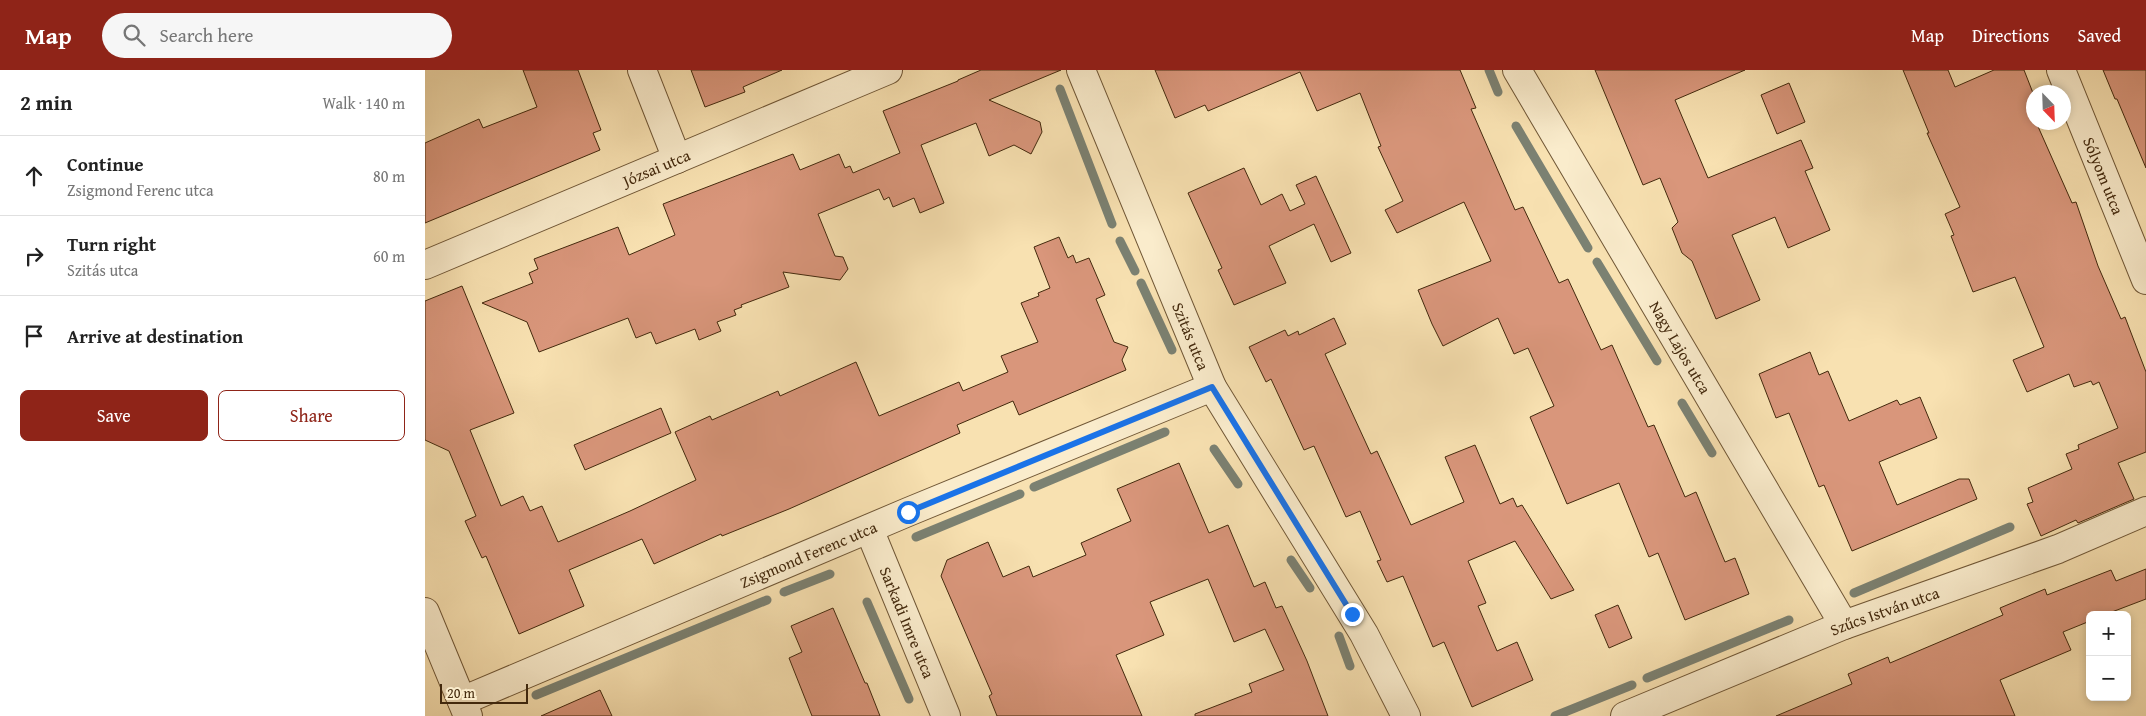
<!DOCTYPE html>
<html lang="en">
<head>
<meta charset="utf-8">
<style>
  :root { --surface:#fff; --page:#f6f6f6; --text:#222; --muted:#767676; --line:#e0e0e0; --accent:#8f2418 }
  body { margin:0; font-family:"Gentium Book Plus",serif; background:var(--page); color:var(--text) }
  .controls { position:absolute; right:15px; bottom:15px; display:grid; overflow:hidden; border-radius:8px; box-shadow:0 2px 8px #0003 }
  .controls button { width:45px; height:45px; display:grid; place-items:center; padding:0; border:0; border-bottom:1px solid var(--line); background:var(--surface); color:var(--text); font:25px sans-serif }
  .compass { position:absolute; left:1601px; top:15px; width:45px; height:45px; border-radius:50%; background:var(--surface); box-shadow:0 2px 8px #0003; rotate:157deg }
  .scale { position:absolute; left:15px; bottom:12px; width:88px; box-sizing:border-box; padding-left:5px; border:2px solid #43290d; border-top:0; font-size:14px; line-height:18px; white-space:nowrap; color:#43290d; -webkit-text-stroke:4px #faeccc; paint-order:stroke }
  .stop { position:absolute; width:15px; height:15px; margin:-11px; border:4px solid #1a73e8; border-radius:50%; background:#fff }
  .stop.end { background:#1a73e8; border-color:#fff; box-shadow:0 1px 5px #0008 }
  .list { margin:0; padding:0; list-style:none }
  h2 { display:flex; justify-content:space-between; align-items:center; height:65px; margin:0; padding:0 20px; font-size:21px }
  h2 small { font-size:16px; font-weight:400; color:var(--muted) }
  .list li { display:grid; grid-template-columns:32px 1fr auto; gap:15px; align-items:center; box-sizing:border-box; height:80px; padding:0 20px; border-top:1px solid var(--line) }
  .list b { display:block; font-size:19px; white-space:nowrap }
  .list p { margin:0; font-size:16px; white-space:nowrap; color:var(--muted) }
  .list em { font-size:16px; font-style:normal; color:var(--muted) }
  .actions { display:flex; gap:10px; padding:15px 20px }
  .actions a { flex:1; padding:11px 0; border:1px solid var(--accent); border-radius:8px; text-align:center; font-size:18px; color:var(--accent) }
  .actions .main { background:var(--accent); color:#fff }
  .icon { flex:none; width:28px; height:28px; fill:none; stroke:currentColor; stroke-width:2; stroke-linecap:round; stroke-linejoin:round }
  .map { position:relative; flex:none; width:1721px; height:646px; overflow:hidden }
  header { display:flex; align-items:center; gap:30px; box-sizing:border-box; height:70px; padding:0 25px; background:var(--accent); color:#fff }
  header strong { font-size:24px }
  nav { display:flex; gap:28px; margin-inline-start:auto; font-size:18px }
  .search { width:350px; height:45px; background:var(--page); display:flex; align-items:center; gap:12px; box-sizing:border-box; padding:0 18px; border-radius:28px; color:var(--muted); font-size:19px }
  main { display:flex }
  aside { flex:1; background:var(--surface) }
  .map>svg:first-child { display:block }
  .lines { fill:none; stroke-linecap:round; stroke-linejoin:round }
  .stream { stroke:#7b8172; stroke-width:9 }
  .building { fill:#d9967b; stroke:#43290d }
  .minor-casing { stroke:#705736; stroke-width:30 }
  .minor { stroke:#faeccc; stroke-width:28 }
  .route { stroke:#1a73e8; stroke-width:6 }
  .labels { text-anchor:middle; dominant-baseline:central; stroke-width:4; stroke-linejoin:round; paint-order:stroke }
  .street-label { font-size:16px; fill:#43290d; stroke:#faeccc }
</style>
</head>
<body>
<header>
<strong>Map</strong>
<div class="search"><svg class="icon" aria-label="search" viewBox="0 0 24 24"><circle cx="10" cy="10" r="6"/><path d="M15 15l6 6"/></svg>Search here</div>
<nav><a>Map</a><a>Directions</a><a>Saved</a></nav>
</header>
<main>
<aside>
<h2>2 min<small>Walk · 140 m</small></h2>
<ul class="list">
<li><svg class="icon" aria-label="ahead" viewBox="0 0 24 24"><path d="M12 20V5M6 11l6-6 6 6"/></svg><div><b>Continue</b><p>Zsigmond Ferenc utca</p></div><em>80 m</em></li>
<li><svg class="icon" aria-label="right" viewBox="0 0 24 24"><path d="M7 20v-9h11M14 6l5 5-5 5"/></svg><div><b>Turn right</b><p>Szitás utca</p></div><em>60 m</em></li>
<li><svg class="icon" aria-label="arrive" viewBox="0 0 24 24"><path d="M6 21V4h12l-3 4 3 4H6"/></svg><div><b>Arrive at destination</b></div></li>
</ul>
<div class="actions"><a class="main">Save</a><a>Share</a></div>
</aside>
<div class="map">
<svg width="1721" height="646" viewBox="0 0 1721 646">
  <rect width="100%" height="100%" fill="#f8e1b1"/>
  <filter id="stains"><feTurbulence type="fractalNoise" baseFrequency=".004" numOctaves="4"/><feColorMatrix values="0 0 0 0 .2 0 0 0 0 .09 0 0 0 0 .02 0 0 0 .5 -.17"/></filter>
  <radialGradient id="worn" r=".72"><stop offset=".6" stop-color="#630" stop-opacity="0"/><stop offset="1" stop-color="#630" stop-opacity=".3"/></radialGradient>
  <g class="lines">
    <path class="stream" d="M 1064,0 L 1073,22
      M 635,19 L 687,154
      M 1091,56 L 1163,178
      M 695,171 L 710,201
      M 1172,192 L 1232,291
      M 716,213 L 747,280
      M 1257,333 L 1287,383
      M 789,379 L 813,414
      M 609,417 L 740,362
      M 491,467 L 595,424
      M 866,490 L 885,518
      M 359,522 L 405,504
      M 1429,523 L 1585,457
      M 442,532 L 484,629
      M 914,566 L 925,596
      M 1222,608 L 1364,550
      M 111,625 L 342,530
      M 1130,646 L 1207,615"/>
  </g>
  <path class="building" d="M 98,0 L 153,0 L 176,60 L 168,63 L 175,80 L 0,153 L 0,73 L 54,49 L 58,58 L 112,37 Z
    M 266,0 L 357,0 L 318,17 L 320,22 L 280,37 Z
    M 556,0 L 636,0 L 564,30 L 615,52 L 617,62 L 606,84 L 589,75 L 564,86 L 551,53 L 496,75 L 519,133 L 495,143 L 489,128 L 468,137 L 464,127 L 459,130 L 454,119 L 393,144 L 410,186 L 418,187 L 423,199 L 415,210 L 358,202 L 364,217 L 316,235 L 317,237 L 309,240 L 311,245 L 292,252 L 296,261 L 274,270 L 270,259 L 231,274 L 226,262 L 211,268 L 203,248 L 114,282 L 102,252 L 57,233 L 108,213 L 104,203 L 113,199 L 109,189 L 193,157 L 204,185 L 250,165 L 238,134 L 368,84 L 375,100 L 414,84 L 420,98 L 425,96 L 428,103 L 475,83 L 458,41 L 533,11 L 533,10 Z
    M 730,0 L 1035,0 L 1051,38 L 1046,39 L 1090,140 L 1098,137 L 1134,213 L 1143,209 L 1176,280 L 1187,275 L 1223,357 L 1229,355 L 1260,427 L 1271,422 L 1300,492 L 1310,488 L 1324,524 L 1260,550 L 1233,483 L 1224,487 L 1194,413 L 1142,434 L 1105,347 L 1129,336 L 1103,278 L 1089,284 L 1073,248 L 1018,276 L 1007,254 L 993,220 L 1066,191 L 1039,132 L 972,163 L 960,140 L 978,131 L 953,77 L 956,76 L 935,23 L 892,41 L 875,2 L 783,41 L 780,35 L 750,48 Z
    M 1170,0 L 1320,0 L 1250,30 L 1283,108 L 1376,70 L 1388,98 L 1380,101 L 1405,160 L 1363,178 L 1350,147 L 1307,165 L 1335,230 L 1291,249 L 1267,191 L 1257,183 L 1247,158 L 1253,152 L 1235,108 L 1218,115 Z
    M 1478,0 L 1523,0 L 1530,17 L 1569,0 L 1599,0 L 1608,23 L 1608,52 L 1611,52 L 1647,133 L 1651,132 L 1673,196 L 1696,249 L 1700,247 L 1721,302 L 1721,382 L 1693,393 L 1709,429 L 1653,453 L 1651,450 L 1616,466 L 1602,434 L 1608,432 L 1603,418 L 1647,399 L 1641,384 L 1654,379 L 1653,375 L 1693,358 L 1674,312 L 1668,315 L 1666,311 L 1649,317 L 1644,304 L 1602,322 L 1588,290 L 1619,277 L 1590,207 L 1548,222 L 1526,166 L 1529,165 L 1520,144 L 1535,137 L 1502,63 L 1504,63 Z
    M 1678,0 L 1721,0 L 1721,98 L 1692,29 L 1690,29 Z
    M 1364,13 L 1380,52 L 1352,64 L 1336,25 Z
    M 819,98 L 836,135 L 857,124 L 865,141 L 880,134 L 871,115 L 891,106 L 926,183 L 906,192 L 889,154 L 844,176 L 861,213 L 809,235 L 793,200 L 797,198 L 763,123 Z
    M 634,167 L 643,188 L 648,185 L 651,193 L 664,188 L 680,225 L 671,229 L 689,272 L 703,277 L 697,290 L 701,300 L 594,345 L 588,331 L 532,355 L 535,363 L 364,439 L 297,466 L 296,464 L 229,494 L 217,469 L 144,500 L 159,536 L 94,564 L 61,486 L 57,488 L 40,451 L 51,446 L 24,381 L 0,370 L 0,231 L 37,216 L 89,343 L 45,360 L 76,436 L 98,426 L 105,441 L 117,436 L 133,472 L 205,441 L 271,410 L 250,362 L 285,346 L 287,350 L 353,321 L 355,326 L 431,292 L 454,346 L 534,312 L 538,321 L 583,302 L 576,286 L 613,272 L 596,233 L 614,226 L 613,223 L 625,218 L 609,177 Z
    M 909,248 L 921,274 L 900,284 L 946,384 L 952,381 L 986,455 L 1039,432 L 1020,387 L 1050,375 L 1075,434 L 1088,428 L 1092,437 L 1097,435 L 1149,520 L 1126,529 L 1090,471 L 1043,491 L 1061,533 L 1053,536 L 1072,581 L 1092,572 L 1108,610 L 1047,637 L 1019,572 L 1008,577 L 978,506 L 962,512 L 952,491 L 956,490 L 935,441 L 921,447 L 889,376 L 879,380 L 846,309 L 841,312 L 824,277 L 860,260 L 863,266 L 873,261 L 874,265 Z
    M 1385,282 L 1394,305 L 1403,301 L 1424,351 L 1472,330 L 1475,335 L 1495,327 L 1512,368 L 1454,392 L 1472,435 L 1534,409 L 1544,409 L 1552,429 L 1427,481 L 1399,415 L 1394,417 L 1364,343 L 1351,348 L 1334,304 Z
    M 236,338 L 246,363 L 160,400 L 149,375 Z
    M 754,393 L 784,463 L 803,455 L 829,517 L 840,512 L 851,538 L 857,536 L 882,591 L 903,646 L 770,646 L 770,644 L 827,622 L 824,614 L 859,600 L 840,559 L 809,572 L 783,509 L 725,532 L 739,565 L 691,585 L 717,646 L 572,646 L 564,626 L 567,624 L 516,506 L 522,490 L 563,472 L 578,507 L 604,496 L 608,507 L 661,485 L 656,473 L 706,451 L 692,419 Z
    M 1721,499 L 1721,529 L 1679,545 L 1665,545 L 1665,551 L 1638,562 L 1646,580 L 1575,610 L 1590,646 L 1351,646 L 1427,614 L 1423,604 L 1463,587 L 1465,593 L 1578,545 L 1575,538 L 1620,519 L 1622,525 L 1686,500 L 1691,511 Z
    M 1193,535 L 1207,568 L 1184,578 L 1170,545 Z
    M 408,538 L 440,613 L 442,613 L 455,646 L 387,646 L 364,588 L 377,582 L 366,556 Z
    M 175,620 L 187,646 L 116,646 Z"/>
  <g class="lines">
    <defs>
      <g id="minor">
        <path d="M 217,0 L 252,89"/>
        <path id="s1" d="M 656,0 L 787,317 L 939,564 L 981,646"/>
        <path id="s2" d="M 1092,0 L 1419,555"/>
        <path id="s3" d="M 1636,0 L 1721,210"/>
        <path id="s4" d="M 0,195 L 463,0"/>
        <path id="s5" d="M 444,459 L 521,646"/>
        <path d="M 0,542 L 43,646"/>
        <path id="s6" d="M 37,631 L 483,442 L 787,317"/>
        <path id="s7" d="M 1200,646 L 1419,555 L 1633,479 L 1721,441"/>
      </g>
    </defs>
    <use href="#minor" class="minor-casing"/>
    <use href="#minor" class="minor"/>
  </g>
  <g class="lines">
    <path class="route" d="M 483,442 L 787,317 L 927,544"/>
  </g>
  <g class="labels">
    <g class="street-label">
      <text stroke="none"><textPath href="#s4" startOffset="251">Józsai utca</textPath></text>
      <text stroke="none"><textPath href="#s3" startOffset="114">Sólyom utca</textPath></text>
      <text stroke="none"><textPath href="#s1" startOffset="288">Szitás utca</textPath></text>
      <text stroke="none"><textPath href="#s2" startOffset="322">Nagy Lajos utca</textPath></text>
      <text stroke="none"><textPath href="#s6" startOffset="376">Zsigmond Ferenc utca</textPath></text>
      <text stroke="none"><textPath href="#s7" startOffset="280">Szűcs István utca</textPath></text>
      <text stroke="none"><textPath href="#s5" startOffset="101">Sarkadi Imre utca</textPath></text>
    </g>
  </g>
  <rect width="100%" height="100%" filter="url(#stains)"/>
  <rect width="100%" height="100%" fill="url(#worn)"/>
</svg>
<div class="controls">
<button>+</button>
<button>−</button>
</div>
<svg class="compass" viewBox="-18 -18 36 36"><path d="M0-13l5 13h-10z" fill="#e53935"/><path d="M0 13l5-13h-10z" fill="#767676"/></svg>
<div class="scale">20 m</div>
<div class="stop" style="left:483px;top:442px"></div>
<div class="stop end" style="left:927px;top:544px"></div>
</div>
</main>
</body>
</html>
